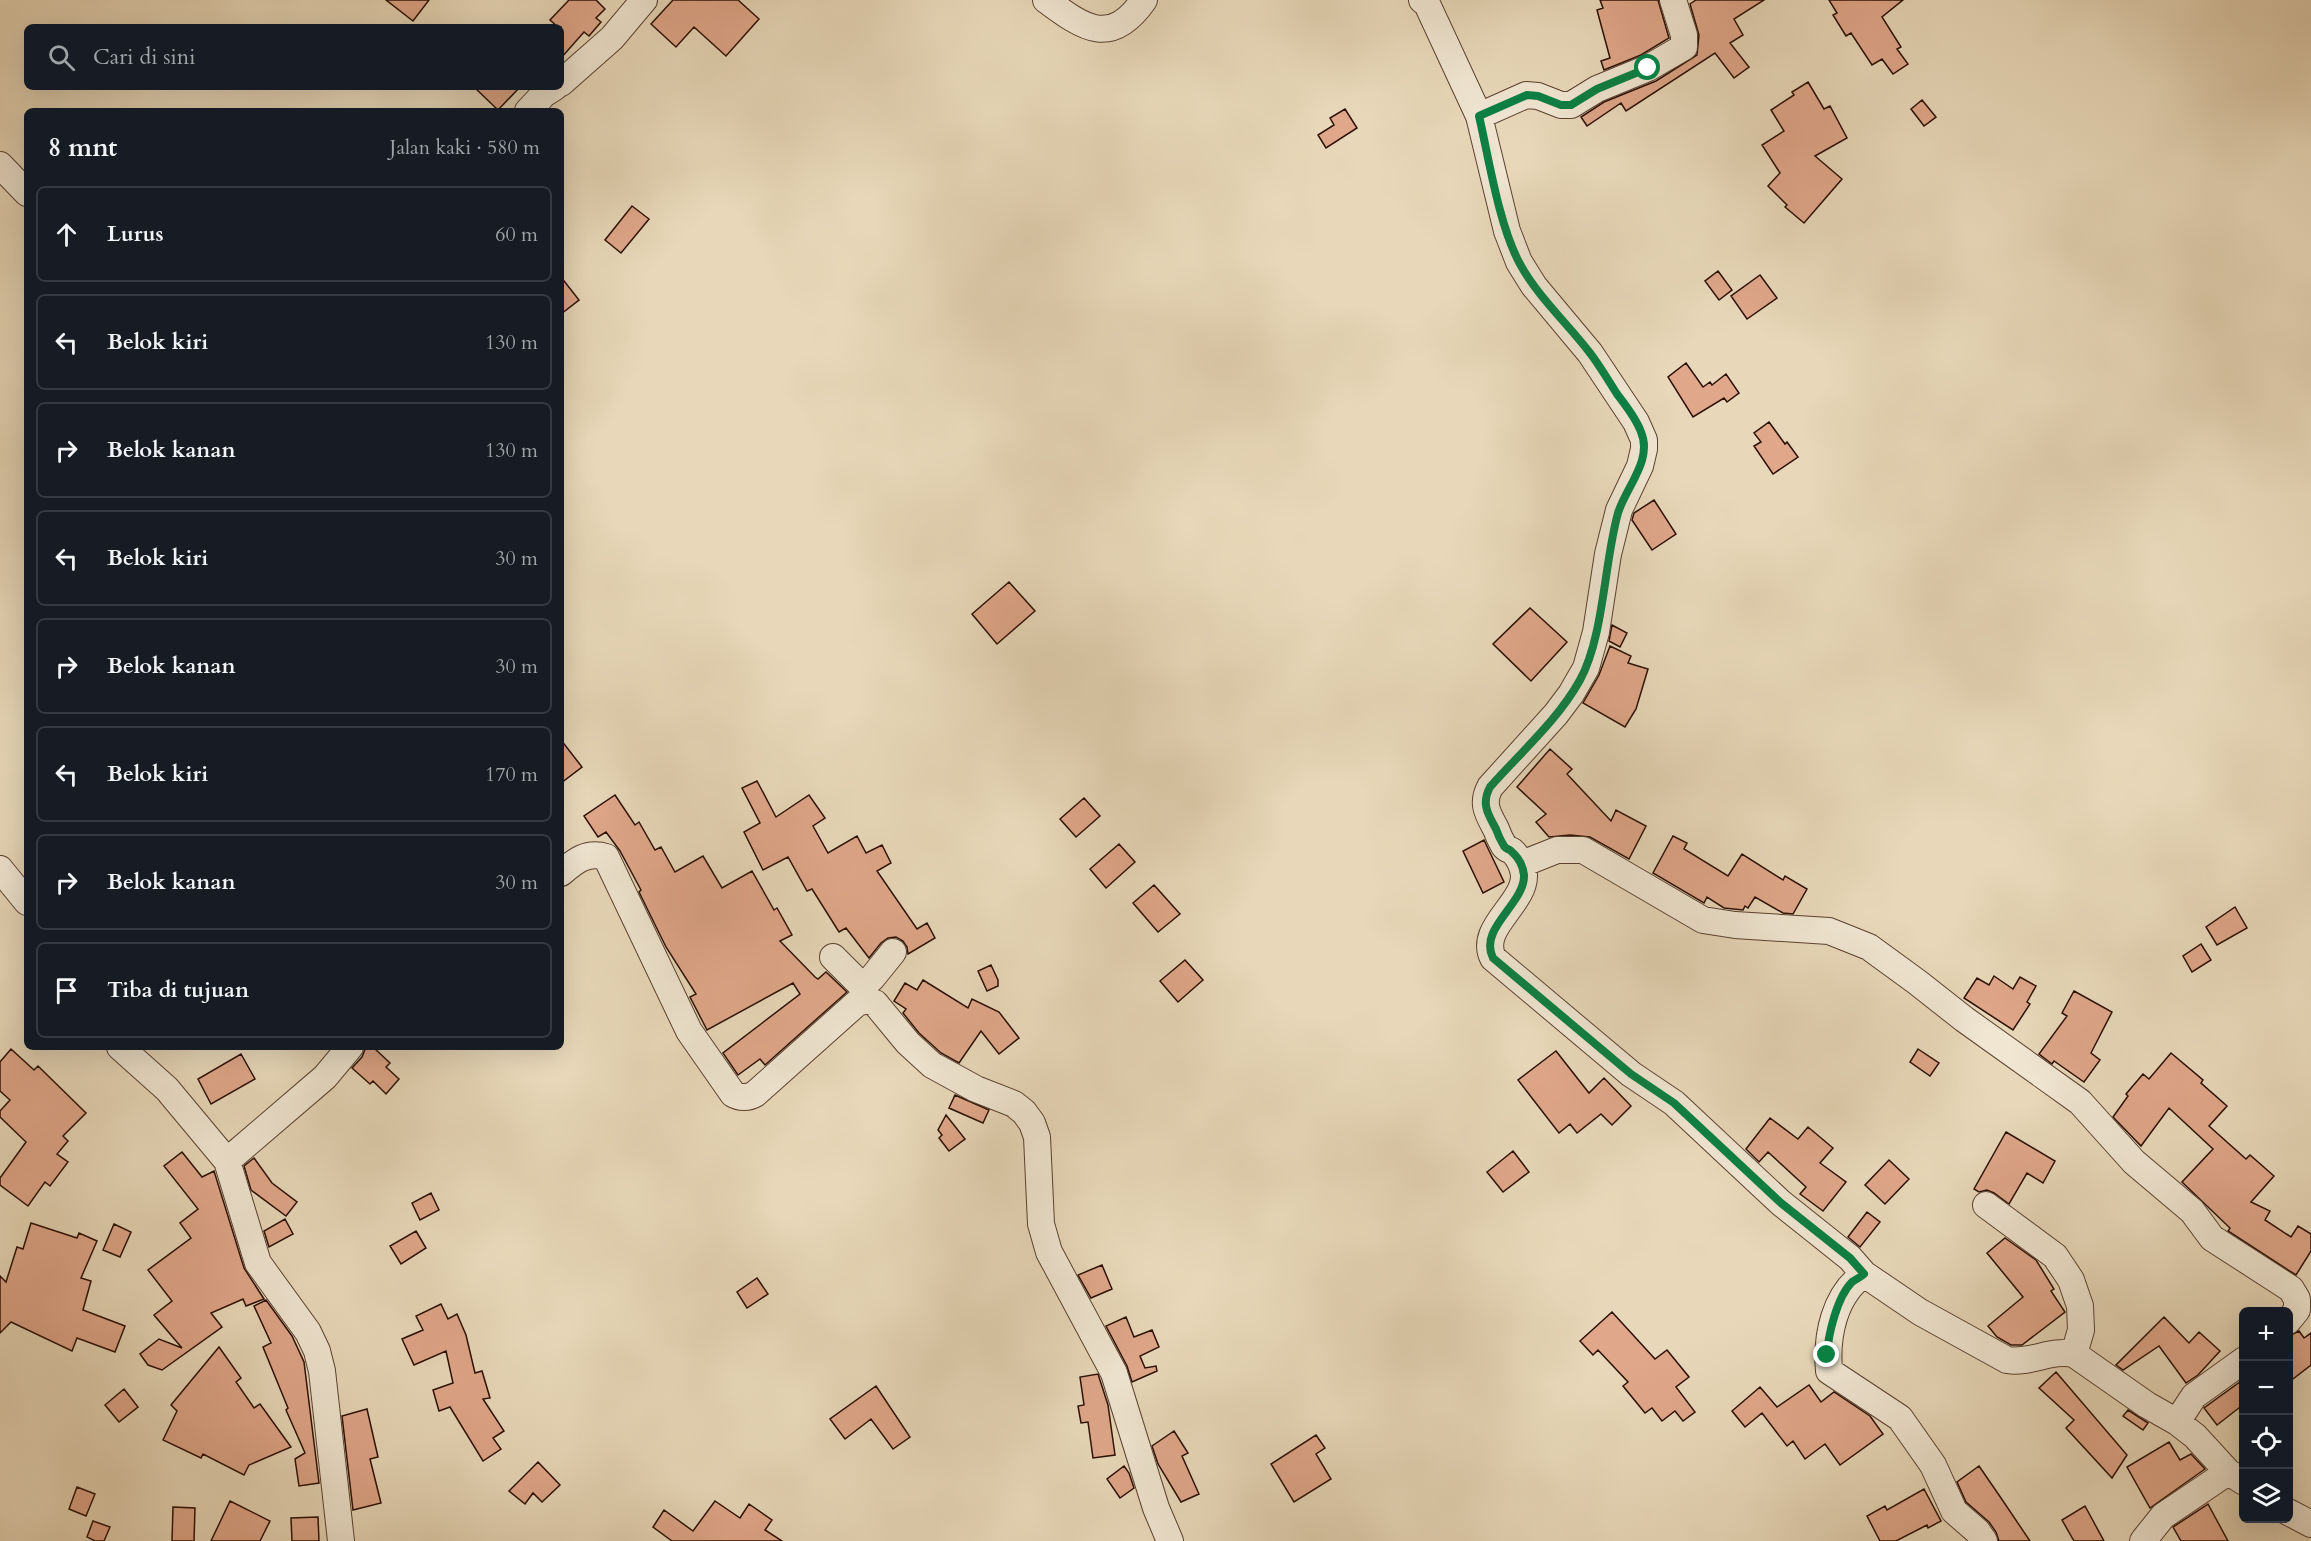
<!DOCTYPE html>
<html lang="id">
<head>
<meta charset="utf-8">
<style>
  :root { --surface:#171b24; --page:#242831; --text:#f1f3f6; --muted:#9ea1a6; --line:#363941 }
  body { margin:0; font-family:Cardo,serif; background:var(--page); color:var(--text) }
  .controls { position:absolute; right:18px; bottom:18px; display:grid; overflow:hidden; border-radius:9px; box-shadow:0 6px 24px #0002 }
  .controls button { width:54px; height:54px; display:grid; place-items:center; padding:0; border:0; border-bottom:2px solid var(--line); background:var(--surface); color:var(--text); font:30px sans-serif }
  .stop { position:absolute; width:18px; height:18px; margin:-14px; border:4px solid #0b8043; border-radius:50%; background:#fff }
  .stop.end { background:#0b8043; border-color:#fff; box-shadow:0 2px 6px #0008 }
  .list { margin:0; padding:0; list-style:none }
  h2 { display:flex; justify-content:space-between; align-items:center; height:78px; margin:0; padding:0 24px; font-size:26px }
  h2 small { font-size:20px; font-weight:400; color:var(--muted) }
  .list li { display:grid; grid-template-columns:39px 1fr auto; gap:18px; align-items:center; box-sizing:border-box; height:96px; margin:0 12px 12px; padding:0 12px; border:2px solid var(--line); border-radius:9px }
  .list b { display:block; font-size:22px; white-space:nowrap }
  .list em { font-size:20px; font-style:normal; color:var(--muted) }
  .icon { flex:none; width:33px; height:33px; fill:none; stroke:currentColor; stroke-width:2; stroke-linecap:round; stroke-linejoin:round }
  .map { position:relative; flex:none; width:2311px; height:1541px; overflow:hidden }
  .search { position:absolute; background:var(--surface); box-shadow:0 6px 24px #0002; left:24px; top:24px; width:540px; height:66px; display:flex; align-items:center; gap:15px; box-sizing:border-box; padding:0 21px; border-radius:9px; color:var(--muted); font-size:22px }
  .panel { position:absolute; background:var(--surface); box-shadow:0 6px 24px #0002; left:24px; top:108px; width:540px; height:942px; border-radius:9px }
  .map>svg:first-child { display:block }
  .building { fill:#e0a78a; stroke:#2a0f04; stroke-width:1.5 }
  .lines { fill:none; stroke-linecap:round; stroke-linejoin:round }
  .minor-casing { stroke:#5a4131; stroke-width:28 }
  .minor { stroke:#f0e6d2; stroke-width:26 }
  .route { stroke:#0b8043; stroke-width:8 }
</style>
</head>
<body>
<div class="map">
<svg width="2311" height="1541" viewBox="0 0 2311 1541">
  <rect width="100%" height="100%" fill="#e8d8b9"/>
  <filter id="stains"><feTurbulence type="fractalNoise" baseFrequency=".00333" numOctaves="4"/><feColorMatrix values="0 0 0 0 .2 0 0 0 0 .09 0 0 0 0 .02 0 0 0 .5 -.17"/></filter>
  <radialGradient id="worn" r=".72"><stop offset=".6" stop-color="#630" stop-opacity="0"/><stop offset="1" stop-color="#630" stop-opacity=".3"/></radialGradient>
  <path class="building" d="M 386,0 L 429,0 L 413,21 Z
    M 569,0 L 596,0 L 605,9 L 596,18 L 601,22 L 589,36 L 584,32 L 561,58 L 561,27 L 558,27 L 550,20 Z
    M 673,0 L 738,0 L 759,19 L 726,56 L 694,27 L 676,47 L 651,24 Z
    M 1600,0 L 1658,0 L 1669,38 L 1641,55 L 1604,70 L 1601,61 L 1610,58 L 1597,10 L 1603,8 Z
    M 1696,0 L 1764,0 L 1734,19 L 1743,35 L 1730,43 L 1749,67 L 1734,78 L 1715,53 L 1626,111 L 1621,103 L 1587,126 L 1581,117 L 1604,102 L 1656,81 L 1697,55 L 1699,35 L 1690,4 Z
    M 1829,0 L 1903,0 L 1882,17 L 1901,47 L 1897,49 L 1908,64 L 1893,74 L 1882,59 L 1872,65 L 1851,33 L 1846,36 L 1833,15 L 1837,13 Z
    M 1808,82 L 1824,109 L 1830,106 L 1847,138 L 1815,156 L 1842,179 L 1804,223 L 1785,207 L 1787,205 L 1768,186 L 1780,173 L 1762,145 L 1784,131 L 1771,110 L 1794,95 L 1792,92 Z
    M 474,87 L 520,87 L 498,110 Z
    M 1922,100 L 1936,117 L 1924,126 L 1911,109 Z
    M 1345,109 L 1357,128 L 1326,148 L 1318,135 L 1334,125 L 1330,118 Z
    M 632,206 L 649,219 L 621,253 L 605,240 Z
    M 1718,271 L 1732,290 L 1719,300 L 1705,281 Z
    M 1760,275 L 1777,298 L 1747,319 L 1731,296 Z
    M 561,277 L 579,300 L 561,314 Z
    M 1686,363 L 1703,387 L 1710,382 L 1712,385 L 1726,374 L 1739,393 L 1727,402 L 1724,398 L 1693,417 L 1668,377 Z
    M 1769,422 L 1785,444 L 1787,442 L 1798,457 L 1773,474 L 1754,446 L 1761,442 L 1754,433 Z
    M 1654,500 L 1676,534 L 1652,550 L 1632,520 L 1634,513 Z
    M 1009,582 L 1035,611 L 997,644 L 972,614 Z
    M 1530,608 L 1567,642 L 1531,681 L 1493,644 Z
    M 1612,625 L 1627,633 L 1620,647 L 1609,641 Z
    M 1610,646 L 1631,656 L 1628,663 L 1648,669 L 1636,709 L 1625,727 L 1583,703 L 1599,675 Z
    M 561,740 L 582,767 L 561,783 Z
    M 1550,749 L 1572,769 L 1567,774 L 1611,821 L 1616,810 L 1646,826 L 1629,859 L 1590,837 L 1570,835 L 1549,837 L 1536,822 L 1546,814 L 1517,787 Z
    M 757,781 L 776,817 L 809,795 L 825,818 L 813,826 L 828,853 L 857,836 L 866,853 L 882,845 L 891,863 L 877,871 L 917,929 L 927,923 L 935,938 L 908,954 L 907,947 L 903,941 L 896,937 L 888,938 L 881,943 L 869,958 L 846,928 L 839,932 L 812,889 L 807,891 L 788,857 L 763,870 L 744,832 L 760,823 L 742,788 Z
    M 615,795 L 635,825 L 639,822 L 655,850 L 661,847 L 675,872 L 703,856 L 722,888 L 752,871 L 774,910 L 777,908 L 792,935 L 780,941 L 815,977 L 818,979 L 826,972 L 847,992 L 765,1065 L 760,1059 L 738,1075 L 723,1053 L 800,994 L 793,983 L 707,1030 L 690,997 L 696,994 L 666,947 L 639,892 L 641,890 L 620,851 L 606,832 L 598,837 L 584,816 Z
    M 1084,798 L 1100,816 L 1076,837 L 1060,819 Z
    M 1673,836 L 1687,843 L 1684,849 L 1728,876 L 1742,854 L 1783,880 L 1785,876 L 1807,889 L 1793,914 L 1783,913 L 1755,897 L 1748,908 L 1745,906 L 1743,910 L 1724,908 L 1707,897 L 1704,903 L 1653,873 Z
    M 1484,840 L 1504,882 L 1483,893 L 1463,851 Z
    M 1119,844 L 1135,862 L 1106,888 L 1090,869 Z
    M 1154,885 L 1180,914 L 1158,932 L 1133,903 Z
    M 2235,907 L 2247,928 L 2217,945 L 2206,927 Z
    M 2201,944 L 2211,960 L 2192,972 L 2183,956 Z
    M 1185,960 L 1203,980 L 1178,1002 L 1160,981 Z
    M 991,965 L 998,980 L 998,986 L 987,991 L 978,971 Z
    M 1994,976 L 2013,989 L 2020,977 L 2036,986 L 2027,1002 L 2030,1004 L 2013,1030 L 1964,998 L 1977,978 L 1989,985 Z
    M 923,980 L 968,1008 L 972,999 L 999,1012 L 1019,1038 L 999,1054 L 981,1031 L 959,1063 L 941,1053 L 919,1033 L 903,1013 L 906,1009 L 894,1001 L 905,983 L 917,990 Z
    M 2074,991 L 2112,1012 L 2091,1053 L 2100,1060 L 2084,1082 L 2054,1061 L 2052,1064 L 2039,1054 L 2067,1016 L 2062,1013 Z
    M 366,1047 L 373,1047 L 390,1063 L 386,1067 L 399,1079 L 386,1094 L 373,1081 L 370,1084 L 352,1068 L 362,1057 Z
    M 11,1049 L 34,1070 L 38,1066 L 86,1113 L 63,1136 L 68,1141 L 57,1154 L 68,1162 L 50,1186 L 45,1182 L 28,1206 L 0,1185 L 0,1178 L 26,1142 L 0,1117 L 0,1111 L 10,1100 L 0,1091 L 0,1062 Z
    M 1918,1049 L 1939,1063 L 1930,1076 L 1910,1062 Z
    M 1556,1051 L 1589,1093 L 1604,1078 L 1631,1106 L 1612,1125 L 1601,1114 L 1577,1133 L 1570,1124 L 1559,1133 L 1518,1080 Z
    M 2171,1053 L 2203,1080 L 2201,1083 L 2227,1106 L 2209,1126 L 2246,1159 L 2250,1155 L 2274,1176 L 2251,1202 L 2270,1211 L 2265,1220 L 2291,1237 L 2298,1226 L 2311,1234 L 2311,1251 L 2296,1275 L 2228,1231 L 2230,1228 L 2182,1182 L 2213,1149 L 2169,1108 L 2141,1146 L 2113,1117 L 2128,1096 L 2126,1094 L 2143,1074 L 2149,1079 Z
    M 241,1054 L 255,1079 L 211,1104 L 198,1079 Z
    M 955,1095 L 989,1110 L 983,1123 L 949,1108 Z
    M 946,1115 L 965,1139 L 949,1151 L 939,1138 L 942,1135 L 938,1130 Z
    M 1770,1118 L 1798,1139 L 1808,1127 L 1833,1148 L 1820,1163 L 1846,1182 L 1823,1211 L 1800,1194 L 1806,1187 L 1768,1152 L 1759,1162 L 1746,1149 Z
    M 2006,1132 L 2055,1161 L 2043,1183 L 2027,1173 L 2009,1204 L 1994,1193 L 1987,1190 L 1979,1192 L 1974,1189 Z
    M 1513,1151 L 1529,1172 L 1503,1192 L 1487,1172 Z
    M 182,1152 L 202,1177 L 214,1171 L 244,1268 L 264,1299 L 246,1306 L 243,1299 L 211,1313 L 222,1327 L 162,1370 L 148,1365 L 140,1354 L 159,1339 L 182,1348 L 154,1315 L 172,1301 L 148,1270 L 191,1238 L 180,1223 L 198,1209 L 164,1166 Z
    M 254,1158 L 272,1183 L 297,1202 L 286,1216 L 251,1190 L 244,1166 Z
    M 1889,1160 L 1909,1179 L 1885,1204 L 1865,1185 Z
    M 431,1193 L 439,1210 L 420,1220 L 412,1203 Z
    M 1867,1212 L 1880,1222 L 1860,1247 L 1848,1237 Z
    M 285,1219 L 293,1234 L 269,1247 L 264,1231 Z
    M 31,1223 L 77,1238 L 79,1233 L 97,1241 L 81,1278 L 91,1281 L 83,1310 L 125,1326 L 115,1352 L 77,1338 L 72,1351 L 11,1322 L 0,1333 L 0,1276 L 6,1282 L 17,1247 L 23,1249 Z
    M 114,1224 L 131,1232 L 120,1257 L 103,1250 Z
    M 416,1231 L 426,1248 L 401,1264 L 390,1246 Z
    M 2005,1238 L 2036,1260 L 2054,1289 L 2051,1291 L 2065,1312 L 2022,1345 L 2011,1345 L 1997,1337 L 1988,1326 L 2023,1297 L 1987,1253 Z
    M 1102,1265 L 1112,1289 L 1091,1298 L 1078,1275 Z
    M 757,1278 L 768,1294 L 747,1308 L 737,1292 Z
    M 266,1300 L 292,1336 L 304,1362 L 319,1483 L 299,1486 L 295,1459 L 305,1453 L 286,1410 L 288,1408 L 263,1347 L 271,1343 L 254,1306 Z
    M 441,1304 L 448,1319 L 457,1314 L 466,1335 L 475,1373 L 482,1371 L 490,1398 L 483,1399 L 504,1431 L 493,1438 L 501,1449 L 483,1461 L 450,1407 L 439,1411 L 433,1390 L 453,1383 L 446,1351 L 414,1365 L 402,1339 L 423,1330 L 416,1316 Z
    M 1612,1312 L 1655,1359 L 1667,1350 L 1689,1377 L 1676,1387 L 1695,1412 L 1683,1421 L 1675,1411 L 1662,1421 L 1652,1408 L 1645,1413 L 1623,1386 L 1628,1382 L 1598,1350 L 1593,1355 L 1580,1341 Z
    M 1126,1317 L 1134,1337 L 1152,1330 L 1159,1347 L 1140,1356 L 1145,1368 L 1156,1366 L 1157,1371 L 1132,1382 L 1127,1366 L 1106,1326 Z
    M 2164,1317 L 2189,1343 L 2199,1332 L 2220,1351 L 2198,1375 L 2186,1383 L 2159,1346 L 2123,1370 L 2116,1365 Z
    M 2299,1331 L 2304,1338 L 2311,1333 L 2311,1365 L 2289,1382 L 2289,1336 Z
    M 219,1347 L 241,1378 L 236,1382 L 254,1408 L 260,1404 L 291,1447 L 249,1465 L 244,1475 L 203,1454 L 201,1458 L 163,1440 L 177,1411 L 171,1405 Z
    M 2056,1372 L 2127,1455 L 2112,1478 L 2066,1428 L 2074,1420 L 2039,1388 Z
    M 1098,1374 L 1108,1405 L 1115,1455 L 1093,1458 L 1088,1422 L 1081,1423 L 1078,1406 L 1084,1405 L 1080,1377 Z
    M 2244,1379 L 2244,1404 L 2217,1425 L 2204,1408 Z
    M 1809,1385 L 1821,1402 L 1834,1392 L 1870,1416 L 1883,1434 L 1840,1465 L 1825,1444 L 1805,1459 L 1793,1441 L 1787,1446 L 1762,1413 L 1745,1427 L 1732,1411 L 1760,1387 L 1777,1407 Z
    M 876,1386 L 910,1437 L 893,1449 L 871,1419 L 845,1439 L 830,1419 Z
    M 124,1389 L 138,1407 L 119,1422 L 105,1405 Z
    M 367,1409 L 378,1457 L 370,1459 L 381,1503 L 353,1510 L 342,1416 Z
    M 2128,1410 L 2148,1423 L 2143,1430 L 2123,1416 Z
    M 1174,1431 L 1188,1453 L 1182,1456 L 1199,1494 L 1181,1502 L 1158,1464 L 1152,1446 Z
    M 1316,1435 L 1325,1448 L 1316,1454 L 1331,1479 L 1294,1502 L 1271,1464 Z
    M 2169,1442 L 2180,1460 L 2191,1454 L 2205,1469 L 2150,1508 L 2127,1467 Z
    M 538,1462 L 560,1485 L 542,1502 L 533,1493 L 525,1504 L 509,1491 Z
    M 1124,1466 L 1129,1473 L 1134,1488 L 1120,1498 L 1107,1479 Z
    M 1979,1466 L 2001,1498 L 2030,1541 L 1999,1541 L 1996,1532 L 1989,1522 L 1966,1502 L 1957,1482 Z
    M 77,1487 L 95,1494 L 86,1516 L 69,1509 Z
    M 1924,1489 L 1941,1521 L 1928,1528 L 1927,1525 L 1896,1541 L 1880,1541 L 1867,1516 L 1885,1506 L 1887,1510 Z
    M 230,1501 L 270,1521 L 260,1541 L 211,1541 Z
    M 715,1501 L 740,1518 L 749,1504 L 772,1520 L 765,1530 L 782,1541 L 672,1541 L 653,1527 L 664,1510 L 693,1531 Z
    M 2208,1504 L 2228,1541 L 2181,1541 L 2173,1527 Z
    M 2085,1506 L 2104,1541 L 2074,1541 L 2062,1520 Z
    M 173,1507 L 195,1508 L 194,1541 L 172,1541 Z
    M 318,1517 L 319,1541 L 292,1541 L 291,1518 Z
    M 93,1521 L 110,1527 L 104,1541 L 95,1541 L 87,1537 Z"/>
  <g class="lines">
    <defs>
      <path id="minor" d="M 1046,0 C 1085,29 1111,47 1144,0
        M 1422,0 L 1427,4 L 1479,116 L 1507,231 L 1519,262 L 1534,286 L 1590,353 L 1636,422 L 1644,440 L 1644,449 L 1640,466 L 1619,510 L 1608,554 L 1596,632 L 1586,668 L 1571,694 L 1556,714 L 1490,787 C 1481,804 1488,814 1496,829 C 1498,835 1501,841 1504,846 C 1507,850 1507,848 1512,851 C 1518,856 1523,866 1524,875 C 1525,904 1478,928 1493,958 L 1631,1074 L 1674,1103 L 1781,1203 L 1850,1258 L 1864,1274 L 1920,1312 L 2007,1360 C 2030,1364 2051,1349 2074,1354 L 2147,1405 L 2177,1422 L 2195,1436 L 2228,1472 L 2244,1482
        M 561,83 L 612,38 L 644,0
        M 528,111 L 544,94 L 555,87
        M 1479,116 L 1526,95 L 1538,96 L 1561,105 L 1571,105 L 1597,89 L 1648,68 L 1684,47 L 1684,35 L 1673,0
        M 0,165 L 27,193
        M 1522,864 L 1557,850 L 1583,850 L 1703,920 L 1735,925 L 1829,931 L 1869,947 L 1917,982 L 1964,1019 L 2080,1102 L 2134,1162 L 2192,1211 L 2212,1238 L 2291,1289 L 2297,1299 L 2297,1310 L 2288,1321
        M 0,869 L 27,902
        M 561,873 C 575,861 587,851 606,857 L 689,1031 L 733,1094 C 740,1098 748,1098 755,1094 L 857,1003 L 867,1000 L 875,1003 L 908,1043 L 932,1065 L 976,1089 L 1014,1104 L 1024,1112 L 1032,1123 L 1037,1137 L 1041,1224 L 1049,1252 L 1114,1373 L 1156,1508 L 1170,1541
        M 833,957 L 862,986 L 867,1000
        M 862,986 L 872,978 L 893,952
        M 120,1047 L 167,1089 L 227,1161 L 258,1263 L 308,1332 L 317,1351 L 322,1371 L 341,1541
        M 227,1161 L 325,1077 L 350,1047
        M 1986,1205 L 2055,1256 L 2071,1280 L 2080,1306 L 2081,1330 L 2074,1354
        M 1864,1274 C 1834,1295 1826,1336 1829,1371 L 1900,1418 L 1933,1465 L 1954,1511 L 1977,1531 L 1984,1541
        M 2177,1422 L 2194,1396 L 2244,1360
        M 2288,1512 L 2311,1524
        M 2143,1541 L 2163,1516 L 2228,1472"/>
    </defs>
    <use href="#minor" class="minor-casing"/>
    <use href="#minor" class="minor"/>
  </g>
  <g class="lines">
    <path class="route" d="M 1648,68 L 1597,89 L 1571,105 L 1561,105 L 1538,96 L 1527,95 L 1479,116 C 1489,159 1499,226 1520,264 C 1538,297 1567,323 1590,353 C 1600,366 1608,380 1617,394 C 1626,406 1636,418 1641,432 C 1653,460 1626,487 1618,513 C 1604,563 1604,636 1580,680 C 1558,720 1520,753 1490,787 C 1481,804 1488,814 1496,829 C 1498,835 1501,841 1504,846 C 1507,850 1507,848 1511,851 C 1518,857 1523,866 1524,875 C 1525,904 1478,928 1493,958 L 1631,1074 L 1674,1103 L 1781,1203 L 1850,1258 L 1864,1274 C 1861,1277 1856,1279 1852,1282 C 1837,1297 1828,1335 1827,1355"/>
  </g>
  <rect width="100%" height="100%" filter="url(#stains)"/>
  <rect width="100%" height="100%" fill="url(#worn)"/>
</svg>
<div class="controls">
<button>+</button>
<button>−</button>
<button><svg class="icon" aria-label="locate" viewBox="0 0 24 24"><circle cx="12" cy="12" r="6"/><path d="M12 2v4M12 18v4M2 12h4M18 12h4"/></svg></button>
<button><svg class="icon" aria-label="layers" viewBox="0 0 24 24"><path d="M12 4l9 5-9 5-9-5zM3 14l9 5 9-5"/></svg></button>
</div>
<div class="stop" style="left:1648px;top:68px"></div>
<div class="stop end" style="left:1827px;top:1355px"></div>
<div class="search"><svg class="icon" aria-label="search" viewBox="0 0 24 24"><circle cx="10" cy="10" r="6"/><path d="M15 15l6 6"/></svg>Cari di sini</div>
<section class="panel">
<h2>8 mnt<small>Jalan kaki · 580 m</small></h2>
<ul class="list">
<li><svg class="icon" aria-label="ahead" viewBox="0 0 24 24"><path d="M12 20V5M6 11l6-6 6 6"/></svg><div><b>Lurus</b></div><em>60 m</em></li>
<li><svg class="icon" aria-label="left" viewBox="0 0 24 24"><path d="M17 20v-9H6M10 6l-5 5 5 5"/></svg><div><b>Belok kiri</b></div><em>130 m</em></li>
<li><svg class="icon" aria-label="right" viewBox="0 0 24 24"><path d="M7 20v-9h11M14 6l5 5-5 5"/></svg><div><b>Belok kanan</b></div><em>130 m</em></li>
<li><svg class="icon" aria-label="left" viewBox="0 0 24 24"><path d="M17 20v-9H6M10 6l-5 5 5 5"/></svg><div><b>Belok kiri</b></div><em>30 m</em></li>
<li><svg class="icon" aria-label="right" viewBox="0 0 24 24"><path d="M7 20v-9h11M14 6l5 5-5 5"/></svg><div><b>Belok kanan</b></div><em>30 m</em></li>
<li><svg class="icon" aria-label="left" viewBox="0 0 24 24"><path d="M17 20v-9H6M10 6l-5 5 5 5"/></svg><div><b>Belok kiri</b></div><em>170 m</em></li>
<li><svg class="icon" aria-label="right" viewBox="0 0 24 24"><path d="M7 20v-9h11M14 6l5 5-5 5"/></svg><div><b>Belok kanan</b></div><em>30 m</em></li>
<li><svg class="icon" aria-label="arrive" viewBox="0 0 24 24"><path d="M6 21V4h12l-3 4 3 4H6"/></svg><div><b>Tiba di tujuan</b></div></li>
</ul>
</section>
</div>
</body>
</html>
